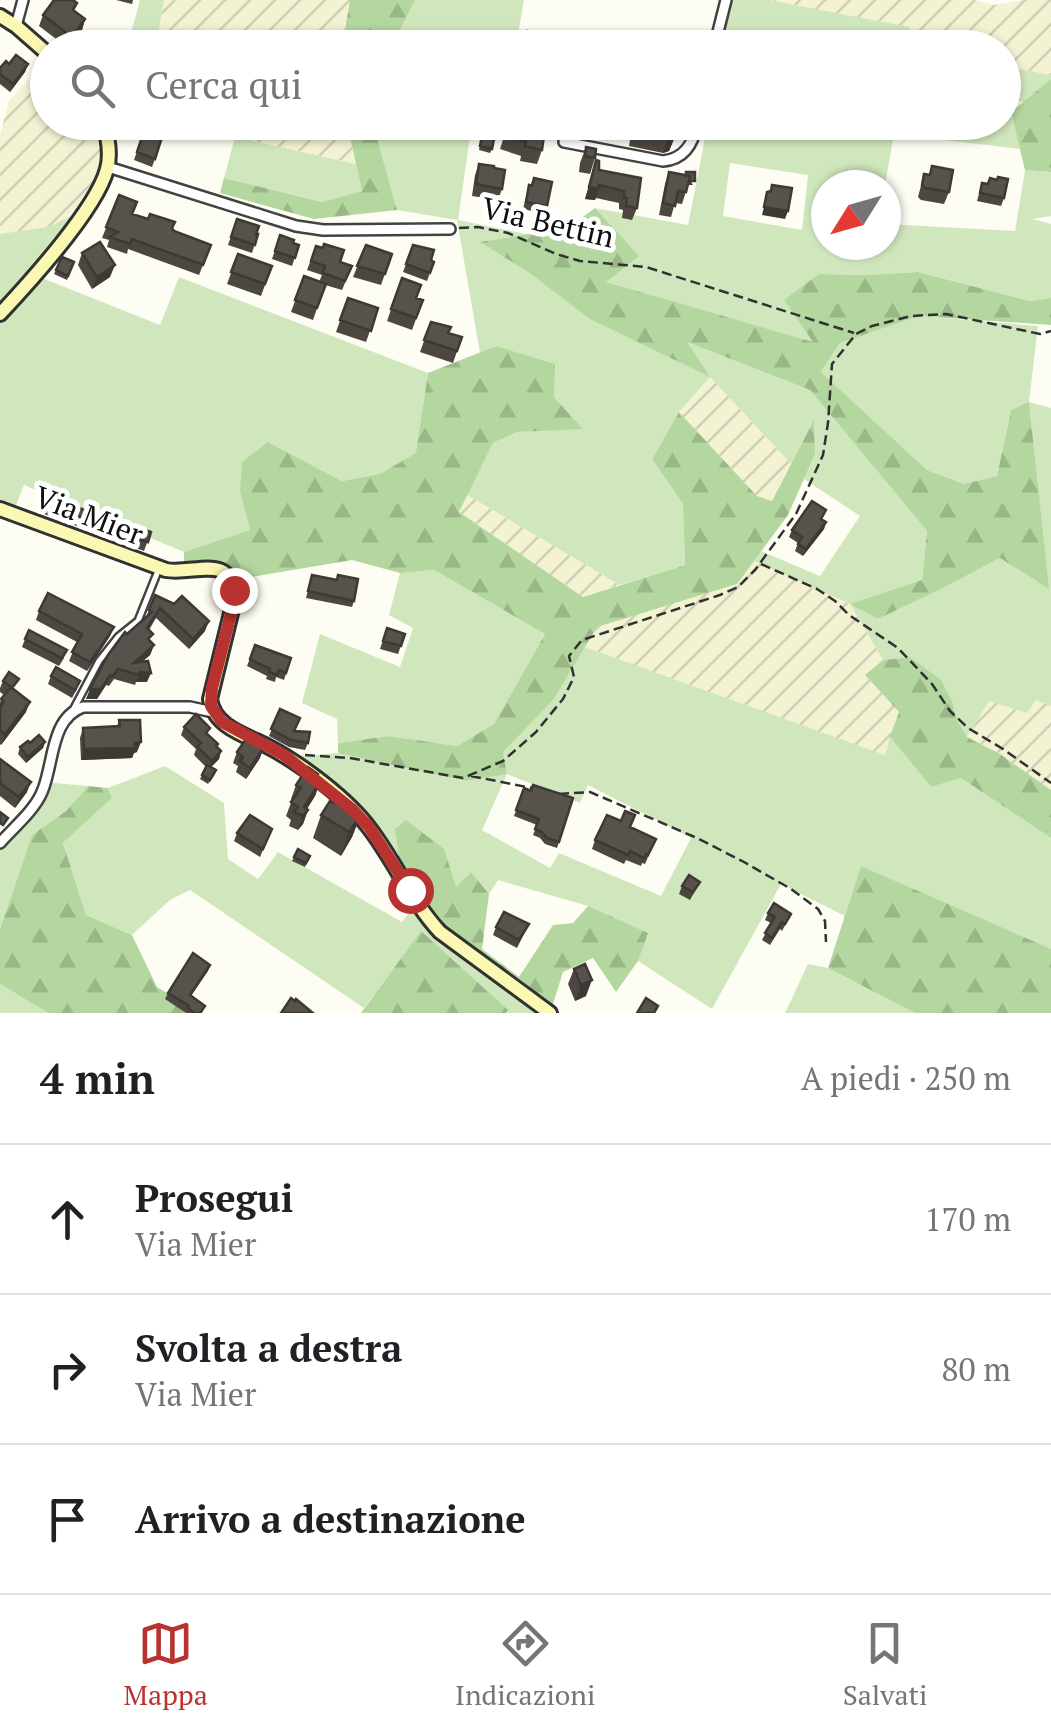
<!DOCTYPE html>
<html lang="it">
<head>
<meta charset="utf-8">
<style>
  :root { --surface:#fff; --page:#f2f2f2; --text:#202124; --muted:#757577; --line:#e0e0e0; --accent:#b8332f }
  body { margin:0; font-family:"PT Serif",serif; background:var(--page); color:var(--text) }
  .compass { position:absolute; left:811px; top:170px; width:90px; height:90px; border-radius:50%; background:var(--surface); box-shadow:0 2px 8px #0004; rotate:233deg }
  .stop { position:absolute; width:30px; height:30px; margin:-22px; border:8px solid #b8332f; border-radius:50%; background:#fff }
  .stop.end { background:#b8332f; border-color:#fff; box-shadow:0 2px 10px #0008 }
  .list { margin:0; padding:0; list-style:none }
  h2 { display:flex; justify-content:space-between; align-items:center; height:130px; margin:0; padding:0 40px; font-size:42px }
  h2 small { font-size:32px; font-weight:400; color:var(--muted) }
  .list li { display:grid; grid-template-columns:65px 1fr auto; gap:30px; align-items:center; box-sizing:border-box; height:150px; padding:0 40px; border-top:2px solid var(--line) }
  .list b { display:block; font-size:38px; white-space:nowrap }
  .list p { margin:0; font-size:32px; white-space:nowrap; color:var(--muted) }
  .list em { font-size:32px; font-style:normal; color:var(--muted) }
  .icon { flex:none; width:55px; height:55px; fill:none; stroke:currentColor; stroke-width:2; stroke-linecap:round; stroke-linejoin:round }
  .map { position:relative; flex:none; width:1051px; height:1013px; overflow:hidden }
  .search { position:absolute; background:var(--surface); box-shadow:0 2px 8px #0004; left:30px; right:30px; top:30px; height:110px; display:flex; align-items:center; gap:25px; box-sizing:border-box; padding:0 35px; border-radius:55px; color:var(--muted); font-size:38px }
  .sheet { height:580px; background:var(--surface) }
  nav { display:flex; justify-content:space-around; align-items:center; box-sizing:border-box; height:140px; border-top:2px solid var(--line); background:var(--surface); font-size:28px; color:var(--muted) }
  nav a { display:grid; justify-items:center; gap:5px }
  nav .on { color:var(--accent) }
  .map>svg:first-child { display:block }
  .farmland { fill:url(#farmland-furrows) }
  .grass { fill:#d0e7be; fill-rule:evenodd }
  .forest { fill:url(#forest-firs) }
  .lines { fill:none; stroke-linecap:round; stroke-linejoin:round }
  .lane-casing { stroke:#424242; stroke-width:10 }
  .street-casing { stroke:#424242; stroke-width:14 }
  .secondary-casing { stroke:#313131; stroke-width:18 }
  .path { stroke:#313131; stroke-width:2.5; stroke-dasharray:10 5; stroke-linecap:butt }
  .lane { stroke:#fff; stroke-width:5 }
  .street { stroke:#fff; stroke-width:9 }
  .secondary { stroke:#faf8b2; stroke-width:12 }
  .wall { fill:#4c4741 }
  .shaded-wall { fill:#3e3935 }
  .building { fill:#58524c; stroke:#3e3935; stroke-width:2.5 }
  .route { stroke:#b8332f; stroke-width:12 }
  .labels { text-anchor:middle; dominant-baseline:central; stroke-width:10; stroke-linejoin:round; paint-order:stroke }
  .street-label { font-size:30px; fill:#0f0f0f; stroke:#fff }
</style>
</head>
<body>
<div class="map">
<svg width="1051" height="1013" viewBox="0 0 1051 1013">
  <defs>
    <pattern id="farmland-furrows" width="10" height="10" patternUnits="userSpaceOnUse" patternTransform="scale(2.5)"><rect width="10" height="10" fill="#f3f3d4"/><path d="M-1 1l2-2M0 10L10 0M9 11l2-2" fill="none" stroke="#cfcfb5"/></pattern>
    <pattern id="forest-firs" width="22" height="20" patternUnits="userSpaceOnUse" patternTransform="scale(2.5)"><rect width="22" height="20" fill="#b3d79e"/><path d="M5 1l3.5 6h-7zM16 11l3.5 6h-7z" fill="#99b787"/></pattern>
  </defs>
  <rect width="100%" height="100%" fill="#fefdf3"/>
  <path class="farmland" d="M 164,0 L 350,0 L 342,47 L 156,48 Z
    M 770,0 L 975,0 L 994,5 L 1024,0 L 1051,0 L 1051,75 L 1004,66 L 1004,48 L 908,47 L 910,27 Z
    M 47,60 L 48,122 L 103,123 L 105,142 L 99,181 L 80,212 L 48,227 L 4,235 L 0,234 L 0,135 L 9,101 Z
    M 171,123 L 347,123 L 356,164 L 235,137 Z
    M 710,377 L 791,464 L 772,501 L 757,496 L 679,412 Z
    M 467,495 L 620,585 L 583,597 L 459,512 Z
    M 754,561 L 850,604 L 883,660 L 865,675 L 899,712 L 885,756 L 585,647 L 597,627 L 736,584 Z
    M 1036,699 L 1051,706 L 1051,790 L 1000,754 L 967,737 L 989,700 L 1027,712 Z"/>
  <path class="grass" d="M 140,0 L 164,0 L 156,47 L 127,47 Z
    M 415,0 L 524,0 L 516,47 L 392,48 Z
    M 730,0 L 770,0 L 910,27 L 908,47 L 754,48 L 743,45 L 742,47 L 719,48 Z
    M 1004,66 L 1051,75 L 1051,79 L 1024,102 L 1004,98 Z
    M 1004,111 L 1011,112 L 1020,149 L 894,134 L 885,185 L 826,185 L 826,245 L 886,245 L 886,224 L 1015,231 L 1025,170 L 1051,172 L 1051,216 L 1032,219 L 1051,224 L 1051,298 L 1030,301 L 918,272 L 867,275 L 819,274 L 815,343 L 605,282 L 638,256 L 595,208 L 688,225 L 708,123 L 1004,122 ZM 730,163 L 808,175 L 802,230 L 723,216 Z
    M 373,123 L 472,123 L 458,220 L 526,234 L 481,242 L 531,274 L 708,375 L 685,341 L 810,390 L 927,531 L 922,580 L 851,604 L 878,619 L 943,588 L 1000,558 L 1048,588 L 1029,403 L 1011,410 L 997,476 L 964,484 L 927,470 L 821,372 L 840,343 L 919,316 L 1038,326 L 1029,402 L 1051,408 L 1051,706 L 1036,700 L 1027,713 L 989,701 L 967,737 L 957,720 L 952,701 L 910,657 L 883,660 L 850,604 L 754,561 L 761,551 L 820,576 L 860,516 L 804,479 L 815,454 L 814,422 L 791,464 L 710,377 L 679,412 L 652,459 L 683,504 L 685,565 L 620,585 L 467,495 L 493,443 L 517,432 L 582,428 L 554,397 L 496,346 L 480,353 L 457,220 L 397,210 Z
    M 235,137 L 356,164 L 362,191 L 323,202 L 224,178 Z
    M 80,212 L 27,272 L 160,325 L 179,277 L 428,373 L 417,453 L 380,474 L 342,481 L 268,442 L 240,492 L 250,530 L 184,552 L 24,485 L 12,516 L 0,511 L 0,234 L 48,227 Z
    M 434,570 L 545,634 L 494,724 L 457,746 L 389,736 L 338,743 L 337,719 L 302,703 L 320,634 L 400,667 L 413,628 L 389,615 L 400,573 Z
    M 585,647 L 885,755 L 890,737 L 931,787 L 961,778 L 1051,838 L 1051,950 L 861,866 L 845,916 L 781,884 L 712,1009 L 638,961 L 647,933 L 588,906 L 498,880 L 489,894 L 471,872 L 456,888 L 402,874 L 364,817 L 295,757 L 338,753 L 466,781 L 507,773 L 502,752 L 554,699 ZM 507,774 L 580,803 L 588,785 L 691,838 L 661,896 L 559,853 L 550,868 L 482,830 Z
    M 165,766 L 224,803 L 228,859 L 258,879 L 278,852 L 402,922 L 419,899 L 546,1013 L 506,1013 L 507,1010 L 421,932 L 364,1008 L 190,890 L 170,900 L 132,935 L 86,915 L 63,843 L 112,798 L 108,788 Z
    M 43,782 L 88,786 L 66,811 L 32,835 L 0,929 L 0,840 L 39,795 Z
    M 808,964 L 828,968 L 915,1013 L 785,1013 Z
    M 0,984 L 48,1013 L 0,1013 Z"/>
  <path class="forest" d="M 350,0 L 415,0 L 392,47 L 342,47 Z
    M 1051,79 L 1051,172 L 1025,170 L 1011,112 Z
    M 347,123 L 373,123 L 397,210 L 314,219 L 220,193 L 224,178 L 322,202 L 362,191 Z
    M 595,208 L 639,256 L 606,282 L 813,342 L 784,300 L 819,274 L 867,275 L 918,272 L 1030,301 L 1051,298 L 1051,325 L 919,316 L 840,343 L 821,372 L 927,470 L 964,484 L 997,476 L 1011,410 L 1029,402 L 1049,589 L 1000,558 L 943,588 L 878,619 L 850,604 L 922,580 L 927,531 L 810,390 L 687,342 L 710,377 L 590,319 L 531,274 L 480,242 L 569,227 Z
    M 496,346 L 555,364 L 554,397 L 583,429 L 517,432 L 493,443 L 459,512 L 583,597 L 685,565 L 683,504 L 652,459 L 679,412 L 757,496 L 772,501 L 814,420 L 815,454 L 788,515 L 737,584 L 597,627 L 554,699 L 503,752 L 507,774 L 466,781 L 338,753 L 338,743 L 389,736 L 457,746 L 494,724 L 545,634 L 434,570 L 400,573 L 352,560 L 234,580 L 223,568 L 184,570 L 184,552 L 250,530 L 240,492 L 242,462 L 268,442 L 342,481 L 380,474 L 416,453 L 428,373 Z
    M 910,657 L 941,680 L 952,701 L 957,720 L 967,737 L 1000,754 L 1051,790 L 1051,838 L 961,778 L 931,787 L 890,737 L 899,712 L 865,675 L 883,660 Z
    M 88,786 L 108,788 L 112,798 L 63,843 L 86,915 L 132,935 L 157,987 L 200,1013 L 48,1013 L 0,984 L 0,929 L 32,835 L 66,811 Z
    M 406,820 L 444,849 L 456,887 L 471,872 L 489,894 L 482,949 L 519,977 L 553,925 L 573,923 L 588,906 L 648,933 L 638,961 L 616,992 L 593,958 L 563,972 L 552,1007 L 533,996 L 431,917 L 402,874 L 395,829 Z
    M 861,866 L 1051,949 L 1051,1013 L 915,1013 L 828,968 Z
    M 421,931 L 508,1010 L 506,1013 L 361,1013 Z"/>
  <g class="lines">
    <defs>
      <path id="lane" d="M 72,712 L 99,661 L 118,637 L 138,621 L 158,571"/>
      <path id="street" d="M 16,26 L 23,0
        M 714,48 L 726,0
        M 564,142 L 663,161 C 685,159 694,143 697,122
        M 108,167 L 296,226 L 323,230 L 450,229
        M 0,843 C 13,828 34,811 42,792 C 54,765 50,718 83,707 L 190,707 L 213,712"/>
      <path id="secondary" d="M 0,16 L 16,26 L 48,54
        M 0,314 C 29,283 97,208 107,169 C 111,154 108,137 103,122
        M 0,509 L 166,570 C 195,575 231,552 235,597 L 210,699 C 214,727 245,735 267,746 C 300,763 348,799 370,829 C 395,862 412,902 440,932 L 550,1013"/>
    </defs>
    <use href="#lane" class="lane-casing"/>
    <use href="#street" class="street-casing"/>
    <use href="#secondary" class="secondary-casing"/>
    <path class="path" d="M 459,228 L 478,227 L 508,233 L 556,254 L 580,261 L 646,267 L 854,333
      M 761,564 L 817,589 L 835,601 L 849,615 L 898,648 L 932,684 L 950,711 L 968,728 L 1003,749 L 1051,783
      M 305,755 L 350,758 L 463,778 L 503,761 L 536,732 L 563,699 L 574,677 L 569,656 L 582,640 L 720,595 L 738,587 L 755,570 L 796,514 L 823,455 L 828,423 L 832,364 L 856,334 L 872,326 L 911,316 L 946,314 L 1040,334 L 1051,331
      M 471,776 L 532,788
      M 559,794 L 590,792 L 697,838 L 744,862 L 791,889 L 818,909 L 825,921 L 826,942"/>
    <use href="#lane" class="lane"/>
    <use href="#street" class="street"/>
    <use href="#secondary" class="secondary"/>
  </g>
  <path class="wall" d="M 116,0 L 133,0 L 132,4 Z
    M 77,3 L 74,11 L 85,19 L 82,30 L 68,48 L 39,26 L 43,15 Z
    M 527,31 L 537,33 L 534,46 L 524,44 Z
    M 9,64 L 28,64 L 25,72 L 10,92 L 0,84 L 0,68 Z
    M 530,122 L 650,122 L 649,130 L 675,135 L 669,151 L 663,153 L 629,146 L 630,140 L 597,135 L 595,138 L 545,132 L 542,150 L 537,164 L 520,161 L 521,156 L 500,149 L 507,127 L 527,133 Z
    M 145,128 L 155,159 L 152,167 L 134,160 Z
    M 482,136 L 492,149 L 490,153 L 479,150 Z
    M 586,147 L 595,158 L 590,174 L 579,172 L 580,163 Z
    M 596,160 L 599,170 L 641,178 L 637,208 L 632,220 L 622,218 L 623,210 L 619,209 L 619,203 L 596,198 L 595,200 L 585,199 Z
    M 479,164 L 494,168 L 502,189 L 498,200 L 472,196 L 475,175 Z
    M 932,166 L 949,192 L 944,204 L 921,200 L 918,197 L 924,174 L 929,175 Z
    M 669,172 L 685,175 L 686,172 L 693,185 L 688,185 L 682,204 L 675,203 L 671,217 L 659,215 L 665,184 Z
    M 534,178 L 547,206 L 544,214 L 523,209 L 527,193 Z
    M 997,180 L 1004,198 L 1001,206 L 977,201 L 982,183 L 987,184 Z
    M 119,195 L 132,214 L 172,228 L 174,231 L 211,245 L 199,275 L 128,249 L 127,254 L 107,247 L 109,240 L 102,238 Z
    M 237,219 L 258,234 L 252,253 L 228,245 Z
    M 280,235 L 299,245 L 292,266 L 272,259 Z
    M 366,245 L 392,254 L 381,285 L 353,277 Z
    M 413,245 L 434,262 L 427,281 L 403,272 Z
    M 316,246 L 340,262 L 352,266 L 342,290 L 325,285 L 313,320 L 291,312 L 304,276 L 319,282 L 322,275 L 307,270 Z
    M 82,253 L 110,277 L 92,289 L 78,265 Z
    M 238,254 L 272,266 L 261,296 L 227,284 Z
    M 62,257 L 74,262 L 67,280 L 54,274 Z
    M 402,278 L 416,298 L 423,300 L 412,330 L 387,321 Z
    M 348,298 L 378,308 L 366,342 L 336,332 Z
    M 431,322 L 448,333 L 462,337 L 453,363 L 420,352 Z
    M 52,495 L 129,531 L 151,532 L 144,551 L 44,514 Z
    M 822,520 L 826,522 L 824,529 L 803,556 L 795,551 L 798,543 L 789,537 L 792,530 Z
    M 312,575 L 336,580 L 338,575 L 354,601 L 352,607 L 306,598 Z
    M 155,595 L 205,631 L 189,649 L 156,618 L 149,630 L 150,641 L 154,645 L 150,655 L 143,661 L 147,682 L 136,682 L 135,685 L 114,679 L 109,686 L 106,685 L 97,699 L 86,699 L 127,634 L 146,617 Z
    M 39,611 L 114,627 L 110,636 L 87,671 L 69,661 L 77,642 L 36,620 Z
    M 387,628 L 405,634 L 398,654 L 380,649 Z
    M 25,639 L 64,658 L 59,666 L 22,647 Z
    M 255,645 L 291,658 L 284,680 L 276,677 L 275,682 L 266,679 L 267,676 L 247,666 Z
    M 51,676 L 77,689 L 72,698 L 48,684 Z
    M 3,681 L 15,690 L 26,712 L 1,745 L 0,744 L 0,702 L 4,695 L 0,692 L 0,688 Z
    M 280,709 L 294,731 L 308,743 L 305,750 L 289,747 L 269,736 Z
    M 119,720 L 137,752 L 134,753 L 132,758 L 81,760 L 80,738 L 83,728 L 117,726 Z
    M 184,727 L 221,751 L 219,759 L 211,767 L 215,774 L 208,784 L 200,779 L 206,767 L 194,755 L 196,749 L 181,735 Z
    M 45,742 L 43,748 L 26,763 L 18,754 L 20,747 L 30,743 Z
    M 237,752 L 260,758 L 246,779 L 236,772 L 238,766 L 233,763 Z
    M 0,759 L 27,792 L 15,808 L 0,796 Z
    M 316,780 L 320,782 L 315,796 L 307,809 L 308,810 L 303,824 L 298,830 L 289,826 L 291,820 L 286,816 L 292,800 L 291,799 L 296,785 Z
    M 524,788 L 559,842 L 557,848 L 545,844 L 540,838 L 533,835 L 537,825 L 514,816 Z
    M 361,814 L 352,837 L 341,856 L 313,838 L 321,815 Z
    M 630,827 L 656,839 L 645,864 L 642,863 L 641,866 L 626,860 L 624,864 L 592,849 L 595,840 Z
    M 272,829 L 260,857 L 234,841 L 237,833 Z
    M 298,849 L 310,856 L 305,867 L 292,861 Z
    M 700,882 L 690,900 L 679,894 L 682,886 Z
    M 768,913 L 791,914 L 782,931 L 780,929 L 770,945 L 762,940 L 771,923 L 765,920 Z
    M 529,924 L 517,948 L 493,935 L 496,927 Z
    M 210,965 L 208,971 L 191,996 L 205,1006 L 202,1013 L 186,1013 L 165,999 L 168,993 Z
    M 574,969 L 586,996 L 575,1001 L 568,984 Z"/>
  <path class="shaded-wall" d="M 85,19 L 82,30 L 69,48 L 72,37 Z
    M 28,64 L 25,72 L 10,92 L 13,84 Z
    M 545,122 L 591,122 L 601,124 L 595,138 L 542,132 Z
    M 675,137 L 669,151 L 663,153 L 668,138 Z
    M 589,187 L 599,188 L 595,200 L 585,199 Z
    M 764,207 L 788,211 L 785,219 L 762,215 Z
    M 115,265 L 110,277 L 92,289 L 97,277 Z
    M 826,522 L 824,529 L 803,556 L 806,549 Z
    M 209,621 L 205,631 L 189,649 L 193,639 Z
    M 114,627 L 110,636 L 87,671 L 90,662 Z
    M 154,645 L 150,655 L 130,672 L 134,663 Z
    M 140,672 L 151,673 L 147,682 L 136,682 Z
    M 110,675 L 106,685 L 97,699 L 86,699 L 90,689 Z
    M 30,702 L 26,712 L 1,745 L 5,734 Z
    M 45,742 L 43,748 L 26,763 L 28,757 Z
    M 141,742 L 137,752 L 134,753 L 132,758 L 81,760 L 84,749 Z
    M 264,747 L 260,758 L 246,779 L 250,768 Z
    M 221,751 L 219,759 L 209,769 L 212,761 Z
    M 31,782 L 27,792 L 15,808 L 19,797 Z
    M 320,782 L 315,796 L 302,816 L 304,807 Z
    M 308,810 L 303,824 L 298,830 L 303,816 Z
    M 361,814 L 352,837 L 341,856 L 349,832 Z
    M 592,980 L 586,996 L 575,1001 L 581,985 Z"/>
  <path class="building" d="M 54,0 L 73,0 L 77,3 L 73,10 L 85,19 L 72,37 L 43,15 Z
    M 527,31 L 537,33 L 535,43 L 525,40 Z
    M 16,55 L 28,64 L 13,84 L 0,74 L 0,68 L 6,61 L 9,64 Z
    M 531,122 L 546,122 L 542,150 L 525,146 L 526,142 L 505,135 L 507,127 L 528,134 Z
    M 615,122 L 650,122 L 649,130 L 675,135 L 675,137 L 668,138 L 635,132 L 636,126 Z
    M 145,128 L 163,134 L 155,159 L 137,152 Z
    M 482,136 L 494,139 L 492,149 L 480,146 Z
    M 586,147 L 596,149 L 595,158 L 585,156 Z
    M 596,160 L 599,161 L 599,170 L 641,178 L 637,208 L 626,206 L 627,198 L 624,197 L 624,191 L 599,185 L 599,188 L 589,187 Z
    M 479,164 L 494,166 L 494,168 L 505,170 L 502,189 L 476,184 Z
    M 932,166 L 953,170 L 949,192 L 925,188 L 922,185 L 924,174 L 930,175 Z
    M 669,172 L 690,176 L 686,192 L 678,191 L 675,206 L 663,203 Z
    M 686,172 L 695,172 L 695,181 L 689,181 L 690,176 L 686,176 Z
    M 998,177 L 1008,179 L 1004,198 L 980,193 L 982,183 L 988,184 L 990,178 L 997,180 Z
    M 534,178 L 552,182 L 547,206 L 526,202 L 529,185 L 532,186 Z
    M 772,185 L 792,188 L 788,211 L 764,207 L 767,192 L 771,191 Z
    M 119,195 L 137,202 L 132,214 L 148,219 L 150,214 L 175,222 L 172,228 L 174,231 L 211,245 L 203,265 L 132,239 L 130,244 L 110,237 L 118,232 L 106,227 Z
    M 237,219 L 259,226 L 256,234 L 258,234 L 255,245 L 231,237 Z
    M 280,235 L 294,240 L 293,243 L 299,245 L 295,258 L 275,251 Z
    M 100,242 L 115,265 L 97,277 L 82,253 Z
    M 324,244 L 344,250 L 340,262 L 352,266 L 345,281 L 323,273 L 325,266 L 311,261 L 316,246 L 323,248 Z
    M 366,245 L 392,254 L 385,274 L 357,266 Z
    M 413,245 L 434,250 L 431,260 L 434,262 L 430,273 L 406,264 Z
    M 238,254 L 272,266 L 265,284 L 231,272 Z
    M 62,257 L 74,262 L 68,276 L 56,270 Z
    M 304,276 L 326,284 L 317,308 L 295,300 Z
    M 402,278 L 421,285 L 416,298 L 423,300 L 416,318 L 391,309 Z
    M 348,298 L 378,308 L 371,331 L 340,320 Z
    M 431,322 L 451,327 L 448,333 L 462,337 L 457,351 L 424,340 Z
    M 52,495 L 129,531 L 132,525 L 151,532 L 148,542 L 47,505 Z
    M 812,501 L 826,510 L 821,519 L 826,522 L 806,549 L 798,544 L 802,537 L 792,530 Z
    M 312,575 L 337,580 L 338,575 L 358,579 L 354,601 L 308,591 Z
    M 48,593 L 114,627 L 90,662 L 72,652 L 82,634 L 39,611 Z
    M 155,595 L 174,604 L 182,596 L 209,621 L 193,639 L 160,608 L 147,628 L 153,634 L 148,639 L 154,645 L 134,663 L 148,661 L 151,673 L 140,672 L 139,675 L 118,669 L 113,676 L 110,675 L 101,689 L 90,689 L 108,655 L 125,632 L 127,634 L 152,612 L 149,610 Z
    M 387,628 L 405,634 L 401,646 L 383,641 Z
    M 29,630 L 67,650 L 62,658 L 25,639 Z
    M 255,645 L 291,658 L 286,673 L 279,670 L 277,675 L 269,672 L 270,669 L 250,659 Z
    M 56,667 L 80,681 L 75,690 L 51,676 Z
    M 9,672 L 19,679 L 12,688 L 30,702 L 5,734 L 0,730 L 0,707 L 4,702 L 1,699 L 11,687 L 3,681 Z
    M 280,709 L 300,718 L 294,731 L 310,732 L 308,743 L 291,740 L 271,729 Z
    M 196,714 L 210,728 L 206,733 L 218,744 L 216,746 L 221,751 L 212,761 L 197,747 L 201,743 L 184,727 Z
    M 119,720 L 140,720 L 141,742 L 135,743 L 135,748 L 84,749 L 83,728 L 120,726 Z
    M 39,735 L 45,742 L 28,757 L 20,747 L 28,741 L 30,743 Z
    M 248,736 L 264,747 L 250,768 L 240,761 L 243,757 L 237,752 Z
    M 0,759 L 31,782 L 19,797 L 0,783 Z
    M 207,765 L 216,770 L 210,780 L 202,775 Z
    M 308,767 L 318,774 L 315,779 L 320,782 L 304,807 L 308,810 L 303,816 L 294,812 L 298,807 L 291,802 L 301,788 L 296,785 Z
    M 533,785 L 573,798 L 559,842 L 547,838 L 542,832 L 535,829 L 539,819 L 516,810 L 524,788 L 531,791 Z
    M 336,798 L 361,814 L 349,832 L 321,815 L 330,801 L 333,803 Z
    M 625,811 L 635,815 L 630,827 L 656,839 L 648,855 L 646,854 L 644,858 L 630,851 L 628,855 L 595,840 L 607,815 L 621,821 Z
    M 0,812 L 8,818 L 3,825 L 0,823 Z
    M 250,815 L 272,829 L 263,849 L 237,833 Z
    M 298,849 L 310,856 L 306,863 L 294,857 Z
    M 689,875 L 700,882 L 693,892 L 682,886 Z
    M 774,903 L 791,914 L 785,924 L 782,922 L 772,938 L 765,933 L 775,917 L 768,913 Z
    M 504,912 L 529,924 L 519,940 L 496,927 Z
    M 193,953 L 210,965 L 190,995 L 205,1006 L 200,1013 L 194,1013 L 188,1008 L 189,1006 L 168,993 Z
    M 585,964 L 592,980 L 581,985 L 574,969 Z
    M 291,998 L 295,1001 L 296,999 L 313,1013 L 281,1013 Z
    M 646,998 L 658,1006 L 654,1013 L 637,1013 Z"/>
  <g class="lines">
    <path class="route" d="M 234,590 L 233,606 L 212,688 L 211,706 L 222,722 L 284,755 L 353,810 L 369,827 L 410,890"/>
  </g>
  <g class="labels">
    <g class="street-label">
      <text transform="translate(548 222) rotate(13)">Via Bettin</text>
      <text transform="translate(89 515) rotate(21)">Via Mier</text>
    </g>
  </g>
</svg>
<svg class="compass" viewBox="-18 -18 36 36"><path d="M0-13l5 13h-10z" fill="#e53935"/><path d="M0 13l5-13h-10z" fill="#757577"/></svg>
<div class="stop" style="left:410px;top:890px"></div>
<div class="stop end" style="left:234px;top:590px"></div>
<div class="search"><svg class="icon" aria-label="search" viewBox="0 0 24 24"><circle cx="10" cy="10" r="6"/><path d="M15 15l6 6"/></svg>Cerca qui</div>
</div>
<section class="sheet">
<h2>4 min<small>A piedi · 250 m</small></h2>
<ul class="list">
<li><svg class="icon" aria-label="ahead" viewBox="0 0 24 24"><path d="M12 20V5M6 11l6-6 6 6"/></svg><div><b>Prosegui</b><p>Via Mier</p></div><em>170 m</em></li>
<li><svg class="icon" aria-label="right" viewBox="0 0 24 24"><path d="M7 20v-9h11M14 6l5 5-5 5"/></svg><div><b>Svolta a destra</b><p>Via Mier</p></div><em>80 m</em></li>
<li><svg class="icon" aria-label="arrive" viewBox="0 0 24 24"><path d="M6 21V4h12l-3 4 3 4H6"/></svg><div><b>Arrivo a destinazione</b></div></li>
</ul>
</section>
<nav>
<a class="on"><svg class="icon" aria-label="map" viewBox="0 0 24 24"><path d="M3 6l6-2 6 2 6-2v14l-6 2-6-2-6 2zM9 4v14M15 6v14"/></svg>Mappa</a>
<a><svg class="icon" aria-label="directions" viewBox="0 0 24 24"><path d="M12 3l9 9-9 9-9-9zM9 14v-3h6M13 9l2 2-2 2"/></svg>Indicazioni</a>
<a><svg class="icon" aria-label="saved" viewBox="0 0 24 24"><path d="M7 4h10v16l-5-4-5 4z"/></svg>Salvati</a>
</nav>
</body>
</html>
